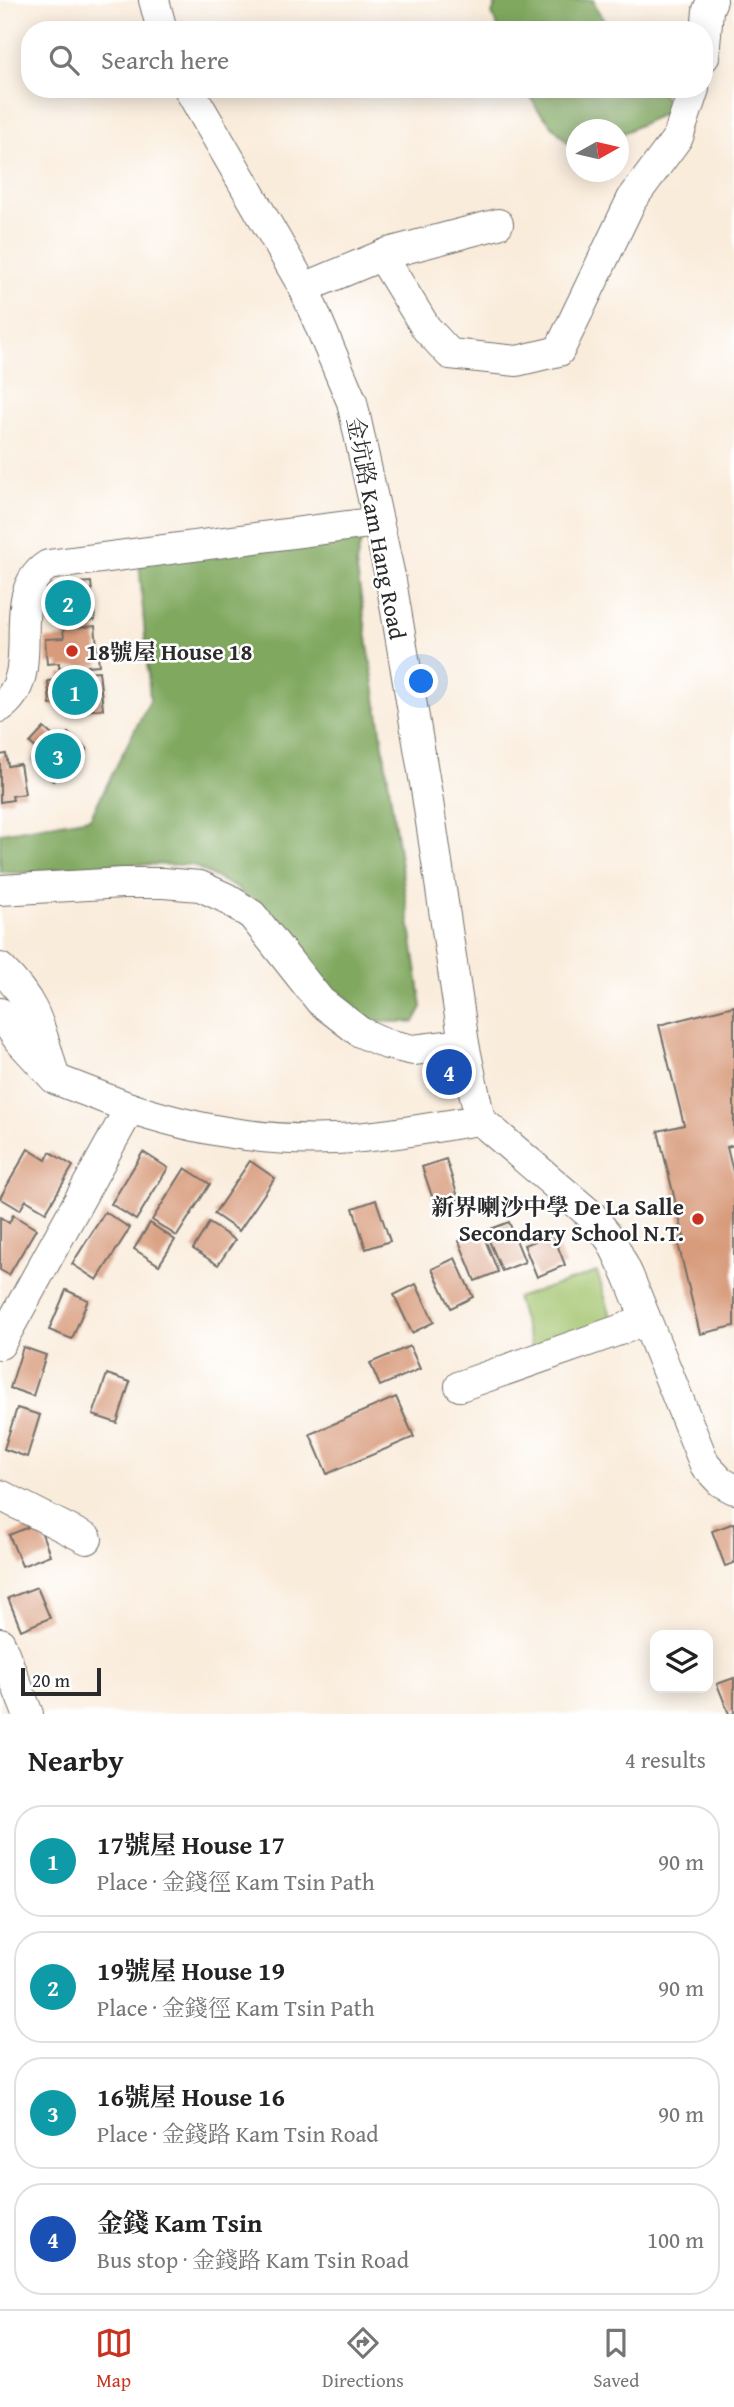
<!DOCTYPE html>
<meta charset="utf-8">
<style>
:root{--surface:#fff;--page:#f2f2f2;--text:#222;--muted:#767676;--line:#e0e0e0;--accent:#c8321e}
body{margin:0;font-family:"Gentium Book Plus","Noto Serif SC",serif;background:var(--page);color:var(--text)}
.controls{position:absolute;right:21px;bottom:21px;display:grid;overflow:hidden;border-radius:14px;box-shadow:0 4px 18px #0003}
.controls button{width:63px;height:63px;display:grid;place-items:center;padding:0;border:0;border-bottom:2px solid var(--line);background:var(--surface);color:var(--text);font:35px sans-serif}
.compass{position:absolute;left:566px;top:119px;width:63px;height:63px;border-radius:50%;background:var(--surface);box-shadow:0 4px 18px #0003;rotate:82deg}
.scale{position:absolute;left:21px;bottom:18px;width:80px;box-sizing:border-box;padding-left:7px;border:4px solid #2b2b2b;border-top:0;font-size:19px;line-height:24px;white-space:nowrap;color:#2b2b2b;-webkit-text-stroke:5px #fff;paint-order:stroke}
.you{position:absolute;left:422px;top:682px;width:24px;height:24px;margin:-18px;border:5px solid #fff;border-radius:50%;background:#1a73e8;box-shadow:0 0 0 10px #1a73e833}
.badge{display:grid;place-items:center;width:46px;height:46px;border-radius:50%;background:var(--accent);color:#fff;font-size:23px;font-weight:700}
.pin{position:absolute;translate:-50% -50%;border:4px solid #fff;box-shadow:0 2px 7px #0006}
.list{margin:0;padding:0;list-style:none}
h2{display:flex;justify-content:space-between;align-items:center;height:91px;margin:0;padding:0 28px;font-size:30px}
h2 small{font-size:23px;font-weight:400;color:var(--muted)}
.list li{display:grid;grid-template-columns:46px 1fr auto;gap:21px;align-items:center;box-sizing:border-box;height:112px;margin:0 14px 14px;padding:0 14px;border:2px solid var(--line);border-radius:28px}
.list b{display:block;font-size:26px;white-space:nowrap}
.list p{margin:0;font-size:23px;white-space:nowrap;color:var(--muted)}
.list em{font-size:23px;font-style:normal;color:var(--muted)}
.icon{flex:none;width:38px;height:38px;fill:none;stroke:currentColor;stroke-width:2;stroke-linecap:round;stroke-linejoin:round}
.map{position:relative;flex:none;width:734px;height:1714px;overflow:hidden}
.search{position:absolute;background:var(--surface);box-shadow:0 4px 18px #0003;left:21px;right:21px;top:21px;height:77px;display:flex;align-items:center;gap:18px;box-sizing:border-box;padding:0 24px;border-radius:28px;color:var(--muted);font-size:26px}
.sheet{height:595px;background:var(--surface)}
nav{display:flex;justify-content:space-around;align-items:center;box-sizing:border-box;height:98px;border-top:2px solid var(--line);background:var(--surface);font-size:19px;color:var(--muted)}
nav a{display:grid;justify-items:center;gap:4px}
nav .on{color:var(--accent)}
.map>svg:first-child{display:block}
.green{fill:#a0c26b;stroke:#66764b;stroke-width:2}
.forest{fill:#80a85f;stroke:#566a45;stroke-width:2}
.building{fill:#d89b7c}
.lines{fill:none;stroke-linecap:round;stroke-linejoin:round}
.minor-casing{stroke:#736f69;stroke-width:32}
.minor{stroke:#fff;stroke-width:30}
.poi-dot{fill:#c8321e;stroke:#fff;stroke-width:2.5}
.labels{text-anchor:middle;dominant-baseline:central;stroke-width:5;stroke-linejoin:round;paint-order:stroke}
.street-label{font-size:23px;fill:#2b2b2b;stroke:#fff}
.poi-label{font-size:23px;font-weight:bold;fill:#2b2b2b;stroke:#fff;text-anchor:start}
</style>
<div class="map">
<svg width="734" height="1714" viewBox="0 0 734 1714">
<rect width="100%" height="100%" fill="#fff"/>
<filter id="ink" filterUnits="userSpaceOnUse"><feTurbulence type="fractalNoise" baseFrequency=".0143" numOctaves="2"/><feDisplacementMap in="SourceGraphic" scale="14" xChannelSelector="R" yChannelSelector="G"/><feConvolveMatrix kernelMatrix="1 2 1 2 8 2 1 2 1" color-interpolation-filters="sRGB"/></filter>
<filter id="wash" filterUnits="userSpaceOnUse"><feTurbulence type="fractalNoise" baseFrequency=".00686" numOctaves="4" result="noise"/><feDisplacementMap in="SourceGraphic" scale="28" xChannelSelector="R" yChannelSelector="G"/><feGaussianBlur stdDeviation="1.57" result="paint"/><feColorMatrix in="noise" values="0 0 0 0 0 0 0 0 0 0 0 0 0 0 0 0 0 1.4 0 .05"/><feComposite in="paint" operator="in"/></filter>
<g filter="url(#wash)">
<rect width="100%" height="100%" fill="#f9ecdb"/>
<polygon class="green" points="597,1272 613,1322 532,1348 516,1298"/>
<g class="forest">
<polygon points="497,0 593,0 598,11 612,30 499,30 492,14"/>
<polygon points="527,89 658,89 673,109 619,135 618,130 576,130 576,152 537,109"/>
<polygon points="362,536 356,564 422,1007 414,1022 365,1022 323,982 238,889 192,865 110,864 26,873 0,872 0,833 90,818 150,700 139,560"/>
</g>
<g id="blocks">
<g class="building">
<polygon points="91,582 95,620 62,623 62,615 43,616 40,592 52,591 52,585"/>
<polygon points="95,626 99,665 59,668 59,663 47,664 45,639 64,638 63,629"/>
<polygon points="99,671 103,709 70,712 70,703 50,705 48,681 60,680 60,674"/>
<polygon points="44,728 60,742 68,733 87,749 64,774 62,771 53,781 31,761 39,751 30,743"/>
<polygon points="6,754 8,766 20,764 25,794 12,796 13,800 0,802 0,755"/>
<polygon points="734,1006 734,1145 727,1147 734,1176 734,1326 700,1334 677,1239 684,1237 658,1131 684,1125 659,1025"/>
<polygon points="28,1149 46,1160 50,1152 73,1166 46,1212 26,1200 20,1210 0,1198"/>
<polygon points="143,1152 168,1168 136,1220 111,1204"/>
<polygon points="446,1159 459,1200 436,1208 422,1167"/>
<polygon points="250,1161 275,1178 239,1231 214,1214"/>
<polygon points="185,1168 210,1184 177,1236 152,1220"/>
<polygon points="376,1200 390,1241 366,1249 353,1208"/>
<polygon points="105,1212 130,1228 97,1280 72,1264"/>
<polygon points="13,1215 36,1229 9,1275 0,1270 0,1217 9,1223"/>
<polygon points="509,1222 525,1262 502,1271 485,1231"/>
<polygon points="150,1223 175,1240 159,1265 134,1249"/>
<polygon points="209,1223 235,1240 218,1265 193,1249"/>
<polygon points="482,1232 498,1272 475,1281 459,1241"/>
<polygon points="553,1234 565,1265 537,1277 524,1245"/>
<polygon points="455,1258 473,1297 451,1308 432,1269"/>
<polygon points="416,1284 434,1322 412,1333 394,1295"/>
<polygon points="66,1290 88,1300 72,1339 49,1330"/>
<polygon points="410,1346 420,1369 380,1386 370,1363"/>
<polygon points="23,1347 46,1355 33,1396 10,1388"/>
<polygon points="107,1374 130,1382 117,1423 93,1415"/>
<polygon points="396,1397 414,1437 327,1474 310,1434"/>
<polygon points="17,1408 40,1415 27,1457 4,1449"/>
<polygon points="38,1523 50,1555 22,1566 9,1535"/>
<polygon points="734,1523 734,1563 725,1566 712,1531"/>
<polygon points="37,1587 50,1618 21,1630 8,1598"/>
<polygon points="734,1678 734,1714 729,1714 717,1684"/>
</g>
</g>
</g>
<g filter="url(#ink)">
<use href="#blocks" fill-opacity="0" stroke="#736f69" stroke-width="2"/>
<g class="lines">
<g class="minor-casing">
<g id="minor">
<polyline points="154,0 162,30"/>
<polyline points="704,57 708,10 712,0"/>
<polyline points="189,89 304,288 352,402 391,581 427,795 464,1044 480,1120 592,1216 611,1240 628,1275 705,1465 721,1482 734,1489"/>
<polyline points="382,256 426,328 450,354 517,361 559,351 632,199 678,137 694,89"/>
<polyline points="304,288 388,253 498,224"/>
<path d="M0 707C47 675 0 595 48 565L378 522"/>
<polyline points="0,890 123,883 163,883 200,886 226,898 252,915 320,1001 360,1032 387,1044 413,1050 464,1044"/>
<path d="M0 968C37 1004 39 1025 53 1072"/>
<polyline points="0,1013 19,1040 55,1079 130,1108"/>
<path d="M0 1344 130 1108C196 1130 266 1142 336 1139 384 1137 433 1127 480 1120"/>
<polyline points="460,1386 645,1321"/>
<polyline points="0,1495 87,1539"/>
<polyline points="0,1643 28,1714"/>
</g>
</g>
<use href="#minor" class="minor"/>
</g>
</g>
<g class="poi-dot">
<circle cx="72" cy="651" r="7"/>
<circle cx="698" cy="1219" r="7"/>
</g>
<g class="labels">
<g class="street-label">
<text transform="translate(377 528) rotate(79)">金坑路 Kam Hang Road</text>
</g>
<g class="poi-label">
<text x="86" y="651">18號屋 House 18</text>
<text x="684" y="1206" text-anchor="end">新界喇沙中學 De La Salle<tspan x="684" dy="26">Secondary School N.T.</tspan></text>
</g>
</g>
</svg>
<div class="controls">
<button><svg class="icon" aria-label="layers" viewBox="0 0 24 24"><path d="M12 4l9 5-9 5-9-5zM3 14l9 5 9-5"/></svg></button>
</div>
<svg class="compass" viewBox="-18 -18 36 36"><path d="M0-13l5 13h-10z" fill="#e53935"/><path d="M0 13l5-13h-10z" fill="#767676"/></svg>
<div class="scale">20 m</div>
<div class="you"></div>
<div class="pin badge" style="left:75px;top:692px;background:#0f9aa8">1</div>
<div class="pin badge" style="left:68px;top:603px;background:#0f9aa8">2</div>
<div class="pin badge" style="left:58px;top:756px;background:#0f9aa8">3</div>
<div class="pin badge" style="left:449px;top:1072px;background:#1a4fb4">4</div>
<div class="search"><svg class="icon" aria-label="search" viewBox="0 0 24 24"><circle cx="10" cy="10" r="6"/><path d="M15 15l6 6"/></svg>Search here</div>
</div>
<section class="sheet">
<h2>Nearby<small>4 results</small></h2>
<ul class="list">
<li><span class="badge" style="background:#0f9aa8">1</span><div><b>17號屋 House 17</b><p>Place · 金錢徑 Kam Tsin Path</p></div><em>90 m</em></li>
<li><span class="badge" style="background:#0f9aa8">2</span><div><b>19號屋 House 19</b><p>Place · 金錢徑 Kam Tsin Path</p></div><em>90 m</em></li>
<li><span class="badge" style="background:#0f9aa8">3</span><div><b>16號屋 House 16</b><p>Place · 金錢路 Kam Tsin Road</p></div><em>90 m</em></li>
<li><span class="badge" style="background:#1a4fb4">4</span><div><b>金錢 Kam Tsin</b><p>Bus stop · 金錢路 Kam Tsin Road</p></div><em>100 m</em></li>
</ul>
</section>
<nav>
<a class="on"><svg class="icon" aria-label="map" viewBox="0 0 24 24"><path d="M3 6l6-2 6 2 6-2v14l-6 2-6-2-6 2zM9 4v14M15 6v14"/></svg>Map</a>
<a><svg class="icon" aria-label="directions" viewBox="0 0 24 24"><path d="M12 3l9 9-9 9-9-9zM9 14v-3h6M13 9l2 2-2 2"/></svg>Directions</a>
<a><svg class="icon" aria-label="saved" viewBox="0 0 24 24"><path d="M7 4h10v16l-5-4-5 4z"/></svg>Saved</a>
</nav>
